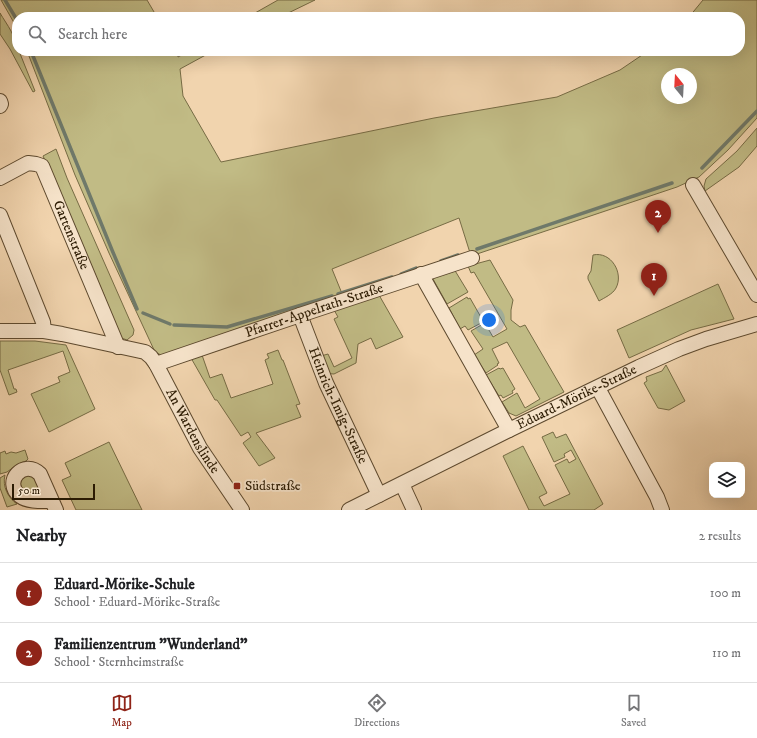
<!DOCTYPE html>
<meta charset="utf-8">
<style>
:root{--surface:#fff;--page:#f6f6f6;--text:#202124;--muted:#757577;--line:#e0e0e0;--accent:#8f2418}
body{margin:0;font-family:"IM FELL DW Pica",serif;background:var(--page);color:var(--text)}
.controls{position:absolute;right:12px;bottom:12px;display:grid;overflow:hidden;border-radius:8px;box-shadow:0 4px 16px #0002}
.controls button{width:36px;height:36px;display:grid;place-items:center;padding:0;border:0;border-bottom:1px solid var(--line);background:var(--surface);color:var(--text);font:20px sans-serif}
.compass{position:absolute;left:661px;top:68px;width:36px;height:36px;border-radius:50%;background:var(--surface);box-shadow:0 4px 16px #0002;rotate:342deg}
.scale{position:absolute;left:12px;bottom:10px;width:83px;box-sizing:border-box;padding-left:4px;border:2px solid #2c1b03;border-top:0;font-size:11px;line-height:14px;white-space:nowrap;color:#2c1b03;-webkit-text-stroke:3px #f6e3ca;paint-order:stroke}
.you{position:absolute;left:489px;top:320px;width:14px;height:14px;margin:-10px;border:3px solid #fff;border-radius:50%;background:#1a73e8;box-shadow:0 0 0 6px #1a73e833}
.badge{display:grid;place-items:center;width:26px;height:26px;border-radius:50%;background:var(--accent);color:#fff;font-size:13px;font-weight:700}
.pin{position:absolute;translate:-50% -33px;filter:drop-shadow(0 1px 2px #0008)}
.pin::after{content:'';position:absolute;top:21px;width:14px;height:12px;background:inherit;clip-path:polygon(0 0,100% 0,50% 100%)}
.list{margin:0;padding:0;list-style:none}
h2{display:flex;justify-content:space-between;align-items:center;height:52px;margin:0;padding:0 16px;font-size:17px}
h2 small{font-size:13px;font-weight:400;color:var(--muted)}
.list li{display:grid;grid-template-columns:26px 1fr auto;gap:12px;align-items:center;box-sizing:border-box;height:60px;padding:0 16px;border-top:1px solid var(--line)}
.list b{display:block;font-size:15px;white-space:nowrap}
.list p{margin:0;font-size:13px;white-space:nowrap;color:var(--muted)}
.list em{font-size:13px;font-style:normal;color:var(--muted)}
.icon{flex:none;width:22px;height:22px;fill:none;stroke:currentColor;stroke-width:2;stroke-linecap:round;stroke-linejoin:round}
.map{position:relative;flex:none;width:757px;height:510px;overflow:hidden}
.search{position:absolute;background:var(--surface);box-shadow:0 4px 16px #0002;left:12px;right:12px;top:12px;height:44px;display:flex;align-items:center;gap:10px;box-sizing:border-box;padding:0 14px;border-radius:16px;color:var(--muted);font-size:15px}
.sheet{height:172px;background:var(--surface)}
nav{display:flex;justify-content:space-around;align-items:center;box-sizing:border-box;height:56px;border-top:1px solid var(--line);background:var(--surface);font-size:11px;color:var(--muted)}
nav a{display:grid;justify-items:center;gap:2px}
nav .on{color:var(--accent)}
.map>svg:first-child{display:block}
.green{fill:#c1bb85;stroke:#766b44;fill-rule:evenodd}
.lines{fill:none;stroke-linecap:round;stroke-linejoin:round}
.stream{stroke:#6f796a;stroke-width:3.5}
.minor-casing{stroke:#5d492e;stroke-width:16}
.minor{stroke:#f6e3ca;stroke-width:14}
.poi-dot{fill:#8f2418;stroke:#f6e3ca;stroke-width:1.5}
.labels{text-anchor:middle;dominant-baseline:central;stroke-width:3.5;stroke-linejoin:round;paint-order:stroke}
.street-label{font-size:14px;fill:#2c1b03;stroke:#f6e3ca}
.poi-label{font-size:14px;fill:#2c1b03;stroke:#f6e3ca;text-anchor:start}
</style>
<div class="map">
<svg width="757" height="510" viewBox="0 0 757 510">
<rect width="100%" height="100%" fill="#f1d4ae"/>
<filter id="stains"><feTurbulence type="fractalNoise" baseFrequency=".005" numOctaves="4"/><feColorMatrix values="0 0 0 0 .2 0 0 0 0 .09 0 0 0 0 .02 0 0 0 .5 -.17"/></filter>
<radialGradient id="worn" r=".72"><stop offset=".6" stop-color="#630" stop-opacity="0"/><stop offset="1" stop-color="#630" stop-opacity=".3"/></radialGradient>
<g class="green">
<polygon points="1,0 147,0 157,17 17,17 17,28"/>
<polygon points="278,0 315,0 280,17 248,17"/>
<path d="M703 0H757V118L728 150 699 177 677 187 471 256 459 218 332 269 343 296 163 356 155 352 109 253 75 175 27 51H177L178 57 189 51H213L180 69 183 96 221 162 434 118 557 97 620 70 648 51H740V17H689ZM667 74H691V98H667Z"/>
<path d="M0 13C7 25 17 37 17 51H19L35 91 33 92 10 49 0 34Z"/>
<polygon points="757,128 757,146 739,167 705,191 704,186 706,179 737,151"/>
<polygon points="56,149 67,178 134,330 133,335 127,340 116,336 104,295 43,156"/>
<path d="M593 255C611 251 624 273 616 288 613 294 604 298 599 301L588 279V276L591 271Z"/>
<polygon points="490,260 513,300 511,310 511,320 520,327 525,325 564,392 516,416 509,413 502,402 517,393 525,408 540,399 507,342 492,349 499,363 497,364 498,365 486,373 474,355 483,349 471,331 483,324 484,326 486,325 493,337 507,329 474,272 471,273 468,266"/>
<polygon points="454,269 468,292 447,304 433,279 435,276"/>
<polygon points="718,284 734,319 691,330 629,358 617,330"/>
<path d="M379 295 403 337 376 349 371 338 358 344 356 363 334 374C325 375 324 363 321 356L328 354 334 367 352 358 334 319 338 317 334 310Z"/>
<polygon points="467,297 468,299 470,298 482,319 480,321 481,323 468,330 465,326 460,329 449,308"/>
<polygon points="0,341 35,341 66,345 95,409 49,432 31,394 60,382 58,377 70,372 63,351 8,370 14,389 16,389 17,392 9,395 0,370"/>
<polygon points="278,350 282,360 283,360 300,404 296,405 301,417 256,433 275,458 259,466 243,443 251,437 248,432 241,436 217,400 215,400 191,358 202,355 210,378 222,374 231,398 273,384 265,360 269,358 267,354"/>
<polygon points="666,365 685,401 669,410 658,408 644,383 647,381 646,377 662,371"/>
<polygon points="499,368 500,369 503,368 515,389 512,391 513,393 503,398 501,395 499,396 486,375"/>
<polygon points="553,432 556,438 566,434 603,504 594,510 529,510 503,456 523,446 547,493 539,497 544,506 570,494 555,465 567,459 569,463 576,459 571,450 564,454 565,457 554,462 542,437"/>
<polygon points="109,442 142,510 76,510 62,480 71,476 65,463"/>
<polygon points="25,450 28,459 26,461 18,464 7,472 0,474 0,453 5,451 6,454 11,452 16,453"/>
<path d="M25 474C35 477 41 482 41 493 34 498 27 493 20 490V477Z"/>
<path d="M5 475C2 486 8 498 17 504L7 507 0 488V478Z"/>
</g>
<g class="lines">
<g class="stream">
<polyline points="5,0 17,20"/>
<polyline points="31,51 112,250 137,309"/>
<polyline points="702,168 757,111"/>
<polyline points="477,249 672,183"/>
<polyline points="441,261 458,255"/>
<polyline points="401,274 416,268"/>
<polyline points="338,294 392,277"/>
<polyline points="143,313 170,324"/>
<polyline points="174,325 227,327 332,296"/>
</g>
<g class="minor-casing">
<g id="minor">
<polyline points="0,101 1,104 0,106"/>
<path id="s1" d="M0 178 28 163 36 164 42 166 118 347"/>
<polyline points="693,185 757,295"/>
<polyline points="0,215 43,322 44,331"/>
<polyline points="421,274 509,430"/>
<path id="s2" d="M300 315 326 383 379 495"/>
<path id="s3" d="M0 331H44L62 334 145 352 151 357 156 364 200 448 242 510"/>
<path id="s4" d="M156 364 300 315 472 258"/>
<polyline points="598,388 657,497 662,510"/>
<polyline points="402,484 414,510"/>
<path d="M51 501C42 501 28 502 20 496 2 482 24 458 40 474L56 510"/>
<path id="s5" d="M349 510 509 430 639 367 679 349 706 339 757 324"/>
</g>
</g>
<use href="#minor" class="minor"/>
</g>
<rect class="poi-dot" x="233" y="482" width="8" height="8" rx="2"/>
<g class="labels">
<g class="street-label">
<text stroke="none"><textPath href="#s1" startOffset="121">Gartenstraße</textPath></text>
<text stroke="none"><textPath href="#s4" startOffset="167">Pfarrer-Appelrath-Straße</textPath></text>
<text stroke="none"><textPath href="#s5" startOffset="254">Eduard-Mörike-Straße</textPath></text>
<text stroke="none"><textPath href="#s2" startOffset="98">Heinrich-Imig-Straße</textPath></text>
<text stroke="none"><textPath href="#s3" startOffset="240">An Wardenslinde</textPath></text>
</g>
<g class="poi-label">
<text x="245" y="486">Südstraße</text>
</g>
</g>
<rect width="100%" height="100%" filter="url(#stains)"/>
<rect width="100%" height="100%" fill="url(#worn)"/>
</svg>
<div class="controls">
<button><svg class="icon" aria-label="layers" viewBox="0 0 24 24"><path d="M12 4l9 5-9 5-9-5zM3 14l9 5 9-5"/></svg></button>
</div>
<svg class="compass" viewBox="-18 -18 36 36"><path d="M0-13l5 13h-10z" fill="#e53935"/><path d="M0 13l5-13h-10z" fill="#757577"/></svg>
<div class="scale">50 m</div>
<div class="you"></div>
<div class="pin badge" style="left:654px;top:296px">1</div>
<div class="pin badge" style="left:658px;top:233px">2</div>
<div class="search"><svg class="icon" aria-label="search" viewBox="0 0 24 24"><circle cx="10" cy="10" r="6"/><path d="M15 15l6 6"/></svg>Search here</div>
</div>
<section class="sheet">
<h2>Nearby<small>2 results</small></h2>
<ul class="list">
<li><span class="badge">1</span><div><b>Eduard-Mörike-Schule</b><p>School · Eduard-Mörike-Straße</p></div><em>100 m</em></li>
<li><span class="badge">2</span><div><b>Familienzentrum &quot;Wunderland&quot;</b><p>School · Sternheimstraße</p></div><em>110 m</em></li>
</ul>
</section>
<nav>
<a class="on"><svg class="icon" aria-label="map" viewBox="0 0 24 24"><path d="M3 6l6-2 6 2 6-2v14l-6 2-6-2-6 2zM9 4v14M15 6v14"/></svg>Map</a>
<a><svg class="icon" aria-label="directions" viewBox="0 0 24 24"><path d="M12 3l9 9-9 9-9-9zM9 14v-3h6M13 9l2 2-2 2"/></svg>Directions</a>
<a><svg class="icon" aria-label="saved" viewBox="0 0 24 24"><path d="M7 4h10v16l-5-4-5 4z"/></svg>Saved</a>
</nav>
